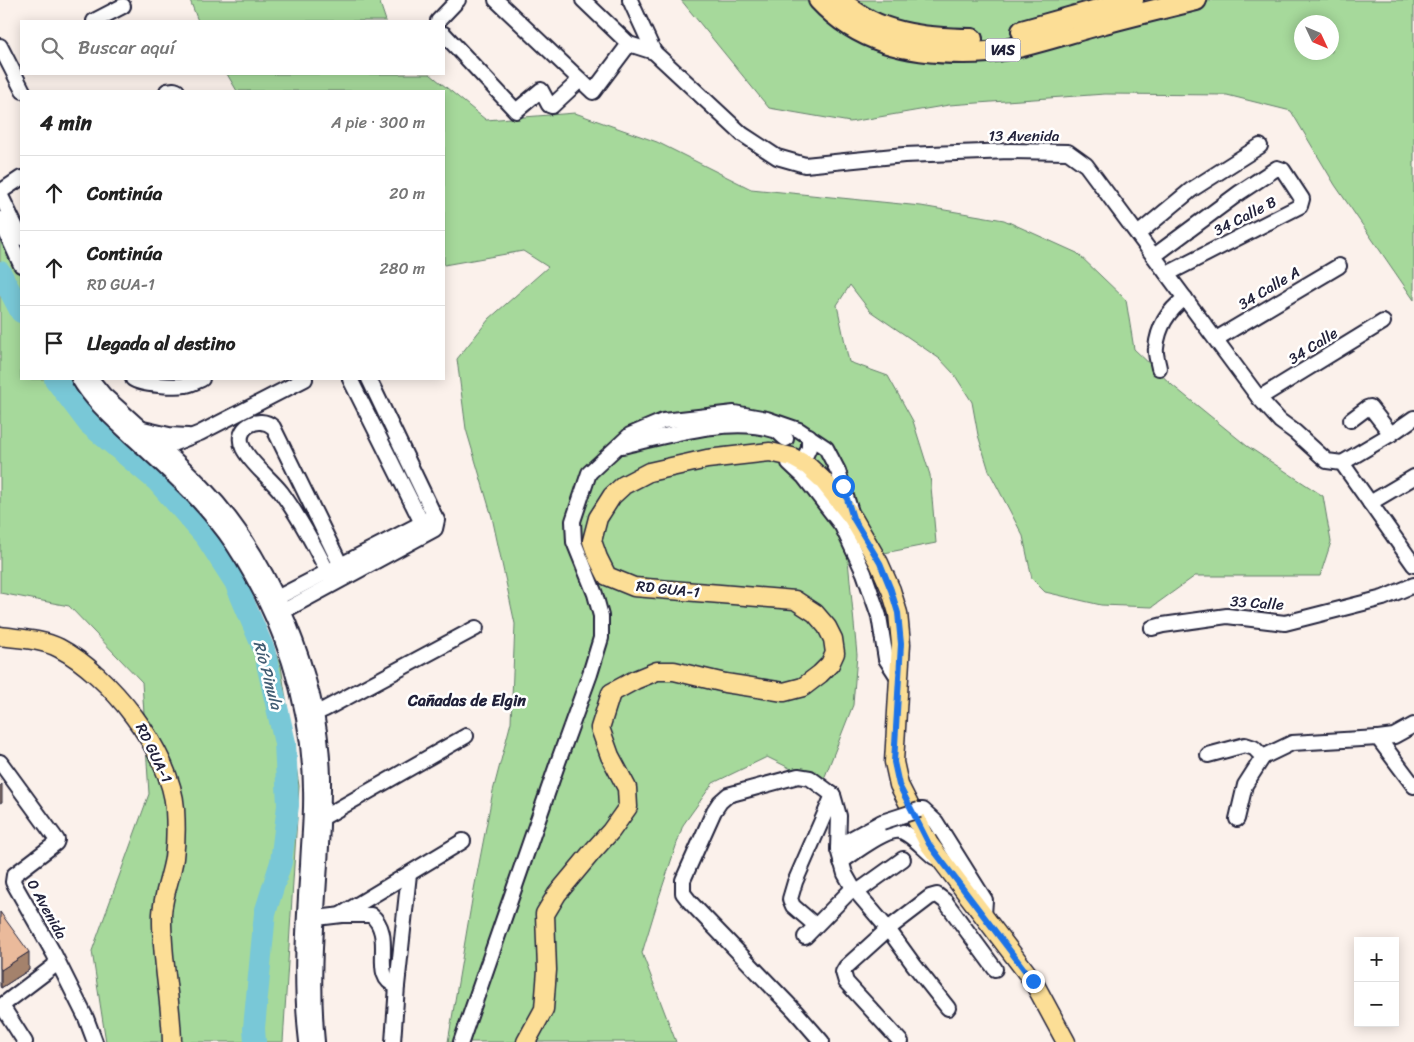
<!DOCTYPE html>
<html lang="es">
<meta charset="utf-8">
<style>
:root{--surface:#fff;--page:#f6f6f6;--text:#222;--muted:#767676;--line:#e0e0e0}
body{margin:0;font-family:Sriracha,sans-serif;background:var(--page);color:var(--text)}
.controls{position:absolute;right:15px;bottom:15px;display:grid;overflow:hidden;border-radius:0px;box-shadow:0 2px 12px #0003}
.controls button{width:45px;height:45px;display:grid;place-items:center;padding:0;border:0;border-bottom:1px solid var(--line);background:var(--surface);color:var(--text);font:25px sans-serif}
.compass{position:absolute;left:1294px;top:15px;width:45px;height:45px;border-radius:50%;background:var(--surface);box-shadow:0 2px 12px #0003;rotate:134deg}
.stop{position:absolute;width:15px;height:15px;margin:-11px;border:4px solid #1a73e8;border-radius:50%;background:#fff}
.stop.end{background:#1a73e8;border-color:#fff;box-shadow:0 1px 5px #0008}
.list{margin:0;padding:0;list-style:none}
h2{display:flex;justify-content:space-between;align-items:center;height:65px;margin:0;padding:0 20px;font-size:21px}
h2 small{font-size:16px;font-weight:400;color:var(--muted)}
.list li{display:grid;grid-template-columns:32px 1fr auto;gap:15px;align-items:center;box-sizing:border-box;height:75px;padding:0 20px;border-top:1px solid var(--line)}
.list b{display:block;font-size:19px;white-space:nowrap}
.list p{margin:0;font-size:16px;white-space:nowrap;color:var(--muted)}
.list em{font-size:16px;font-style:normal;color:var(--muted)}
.icon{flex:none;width:28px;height:28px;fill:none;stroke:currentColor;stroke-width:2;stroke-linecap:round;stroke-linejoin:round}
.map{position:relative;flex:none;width:1414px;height:1042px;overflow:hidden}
.search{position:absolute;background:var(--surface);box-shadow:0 2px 12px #0003;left:20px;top:20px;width:425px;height:55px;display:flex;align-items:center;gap:12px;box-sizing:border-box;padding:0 18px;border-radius:0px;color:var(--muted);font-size:19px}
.panel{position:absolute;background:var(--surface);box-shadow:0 2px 12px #0003;left:20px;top:90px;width:425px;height:290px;border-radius:0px}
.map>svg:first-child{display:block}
.green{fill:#a6d99b;stroke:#647e6b;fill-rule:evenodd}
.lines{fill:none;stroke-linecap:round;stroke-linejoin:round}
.river{stroke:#79c8d7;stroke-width:22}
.minor-casing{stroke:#22223b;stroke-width:18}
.major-casing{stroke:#22223b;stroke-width:21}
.highway-casing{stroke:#22223b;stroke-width:24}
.minor{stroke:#fff;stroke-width:14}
.major{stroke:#fcde96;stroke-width:18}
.highway{stroke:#fcde96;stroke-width:20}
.minor-bridge-casing{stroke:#22223b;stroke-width:18;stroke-linecap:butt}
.minor-bridge{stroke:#fff;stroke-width:14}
.wall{fill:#c9a085;stroke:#22223b}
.shaded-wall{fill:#a4826c;stroke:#22223b}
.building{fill:#eaba9b;stroke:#22223b}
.route{stroke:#1a73e8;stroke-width:6}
.labels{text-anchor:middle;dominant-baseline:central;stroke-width:5;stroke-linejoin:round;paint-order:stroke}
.shield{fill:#fff;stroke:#646476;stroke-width:1}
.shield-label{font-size:14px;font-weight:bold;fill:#22223b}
.street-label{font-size:15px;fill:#22223b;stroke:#fff}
.water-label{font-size:16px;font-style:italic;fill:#405c72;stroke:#fff}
.neighbourhood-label{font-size:16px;font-weight:bold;fill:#22223b;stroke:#fff}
</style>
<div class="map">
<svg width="1414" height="1042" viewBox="0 0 1414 1042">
<rect width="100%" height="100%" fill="#fbf1eb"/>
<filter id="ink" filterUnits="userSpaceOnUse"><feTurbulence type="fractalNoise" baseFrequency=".02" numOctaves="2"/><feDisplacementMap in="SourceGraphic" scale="10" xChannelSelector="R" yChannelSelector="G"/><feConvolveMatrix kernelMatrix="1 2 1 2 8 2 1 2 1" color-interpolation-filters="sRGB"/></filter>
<g filter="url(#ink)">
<g class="green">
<polygon points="190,0 379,0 386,21 198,21"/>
<path d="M681 0H1414V300L1335 185 1291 111 1227 95 1105 94 949 105 850 122 769 108ZM1302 22H1332V52H1302Z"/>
<polygon points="227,74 430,74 486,120 575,113 657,142 751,189 921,206 1004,220 1077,253 1126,300 1134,349 1172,385 1247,446 1323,496 1331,542 1320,576 1195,576 1152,607 1101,605 1045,592 1032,579 1023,536 989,471 978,435 972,402 954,374 940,359 870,311 850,285 837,305 849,362 888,376 913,421 930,475 936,543 848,560 857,655 853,705 822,784 767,757 713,783 683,825 659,897 642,953 676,1042 448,1042 472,900 493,791 511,722 515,624 492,517 466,429 457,359 489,319 548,267 523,251 444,265 444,91 237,91"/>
<polygon points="0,227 21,274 21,379 78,379 168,479 237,565 281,666 299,786 283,1042 106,1042 92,951 149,794 142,682 69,606 0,593"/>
</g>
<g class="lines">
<g class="river">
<polyline points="0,272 21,312"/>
<polyline points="55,379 89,424 157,481 206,537 235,582 264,650 285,743 288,805 281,862 265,913 254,1028 255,1042"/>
</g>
<g class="minor-casing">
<g id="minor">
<polyline points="496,0 593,92 629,44"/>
<polyline points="583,0 629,44 654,52 742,134 777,157 805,165 904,155 1010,151 1068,152 1086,165 1259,398 1280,421 1295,432 1327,461 1342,463 1414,565"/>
<polyline points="630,0 654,52"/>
<polyline points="94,21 123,6"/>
<polyline points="438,21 458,0"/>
<polyline points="444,34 516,111 541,90 549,105 552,106 580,80"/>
<polyline points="0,46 23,91"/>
<polyline points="167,91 174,90 177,91"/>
<polyline points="0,192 21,178"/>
<polyline points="0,194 21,238"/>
<polyline points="0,219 21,265"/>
<polyline points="1138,234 1191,190 1260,146"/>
<polyline points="1154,256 1239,193 1277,168 1283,170 1302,199 1300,206 1167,274"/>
<polyline points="1216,339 1339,266"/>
<path d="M1159 368C1158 362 1155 354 1156 348 1158 327 1169 310 1185 298"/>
<path d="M79 379C93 403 115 421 135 440 170 472 206 504 233 544 281 617 310 702 311 789 312 814 309 840 308 865 304 924 300 983 307 1042"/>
<path d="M91 379 104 395C137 425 172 455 203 487 272 559 321 679 323 778 324 866 308 954 317 1042"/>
<path d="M133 379C141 385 176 387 186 385 192 384 197 381 202 379"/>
<polyline points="350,379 426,531"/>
<polyline points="1259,398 1383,322"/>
<polyline points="1351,420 1367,408 1370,407 1391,434"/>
<polyline points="143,429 169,435 188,436"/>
<path d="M622 446C666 436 730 416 774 430 778 431 782 436 786 439"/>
<polyline points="155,451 200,433 305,379"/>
<polyline points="789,463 804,477 842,526 864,573 879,616 886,659 899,679"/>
<polyline points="802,463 809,448 809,436"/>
<polyline points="1342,463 1391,434 1414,418"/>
<polyline points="1370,503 1414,477"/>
<path d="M333 583C319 554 300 518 281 492 270 478 251 464 243 448 233 428 259 414 273 427L346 576"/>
<polyline points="269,602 422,523 434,515"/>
<polyline points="278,614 435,529 437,520 434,515 369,379"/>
<polyline points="1152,628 1163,625 1227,616 1285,623 1383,598 1414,585"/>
<polyline points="307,717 325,709 476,628"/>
<polyline points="1414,725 1394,736 1378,738 1414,786"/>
<polyline points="1208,755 1245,745 1254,748 1263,757"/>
<polyline points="0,762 57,840 56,843 14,875 13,882 54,954 86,1018 95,1042"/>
<polyline points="919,810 923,810 936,822 985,900 984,915"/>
<polyline points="1237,819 1245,785 1263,757 1292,743 1378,738"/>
<polyline points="317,821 466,736"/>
<polyline points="838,849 849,840 882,822"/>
<path d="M841 862C853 854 889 825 903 832 914 837 924 849 934 857"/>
<polyline points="857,892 903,859"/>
<polyline points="342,914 463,841"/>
<path d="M308 919 342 915H371C397 936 368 977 397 986"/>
<polyline points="815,925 793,906 790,899 795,882 833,795"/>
<polyline points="805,937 853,888"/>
<polyline points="2,1006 25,1042"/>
<polyline points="0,1007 54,966 56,961"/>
<polyline points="393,1042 397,986 409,874"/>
<polyline points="461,1042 557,765 590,674 601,638 601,616 595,594 574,542 573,521 589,473 630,435 663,421 734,413 767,419 799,430 826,448 838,471 851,512"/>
<polyline points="822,1042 795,1011 690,902 683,893 683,880 714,811 720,802 728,795 798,776 810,778 833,795 839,816 838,849 845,874 853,888 888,929 914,965 948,1008"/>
<polyline points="901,1042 846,982 843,972 846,967 888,929 930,897 937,895 945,901 995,969"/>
</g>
</g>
<g class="major-casing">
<g id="major">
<path d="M0 636C20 639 41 639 59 648 109 674 171 752 175 809 176 825 176 842 174 858 171 877 163 895 162 914 161 957 171 999 172 1042"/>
<polyline points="526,1042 544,1009 547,970 545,914 557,894 592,852 611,831 628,807 627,788 610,756 600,728 611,693 635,680 657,671 674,671 725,683 784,692 803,687 820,674 830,664 835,653 833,639 827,627 815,613 795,600 634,587 607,576 598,558 592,541 598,518 612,496 624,485 649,472 707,459 770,452 792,457 808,466 822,479 853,518 879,563 891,590 898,613 901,644 894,762 899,785 929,844 1033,981 1066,1042"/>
</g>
</g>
<g class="highway-casing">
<g id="highway">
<path d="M819 0C858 42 908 53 964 53 978 53 994 52 1009 49 1038 43 1068 33 1097 25 1130 16 1163 8 1196 0"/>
<path d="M841 0C874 34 927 39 972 39"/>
<polyline points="1022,31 1133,0"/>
</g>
</g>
<use href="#minor" class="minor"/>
<use href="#major" class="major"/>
<use href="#highway" class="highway"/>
<g class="minor-bridge-casing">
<polyline id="minor-bridge" points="882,822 919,810"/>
</g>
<use href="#minor-bridge" class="minor-bridge"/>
</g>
<polygon class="wall" points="0,912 29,970 1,988 0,986"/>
<g class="shaded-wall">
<polygon points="2,784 2,802 0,803 0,786"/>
<polygon points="29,952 29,970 1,988 1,970"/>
</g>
<polygon class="building" points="0,912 29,952 1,970 0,968"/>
</g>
<g class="lines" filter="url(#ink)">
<polyline class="route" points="843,486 853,518 880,563 891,590 898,613 901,644 894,762 899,785 929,844 1033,981"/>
</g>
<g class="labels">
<rect class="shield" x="985.5" y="38.5" width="35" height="23" rx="4"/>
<g class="shield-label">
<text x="1003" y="50">VAS</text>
</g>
<g class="street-label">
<text x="1024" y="136">13 Avenida</text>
<text transform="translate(1245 216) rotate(-27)">34 Calle B</text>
<text transform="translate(1269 288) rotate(-31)">34 Calle A</text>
<text transform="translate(1313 346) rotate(-32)">34 Calle</text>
<text transform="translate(668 589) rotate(6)">RD GUA-1</text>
<text transform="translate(1257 603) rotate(4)">33 Calle</text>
<text transform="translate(154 753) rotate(64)">RD GUA-1</text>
<text transform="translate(47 909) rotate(61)">0 Avenida</text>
</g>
<g class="water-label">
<text transform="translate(268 675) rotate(75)">Río Pinula</text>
</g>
<g class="neighbourhood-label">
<text x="467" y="700">Cañadas de Elgin</text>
</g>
</g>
</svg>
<div class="controls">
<button>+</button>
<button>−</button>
</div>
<svg class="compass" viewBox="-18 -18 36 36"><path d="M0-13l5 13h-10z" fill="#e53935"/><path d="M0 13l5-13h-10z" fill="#767676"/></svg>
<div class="stop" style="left:843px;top:486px"></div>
<div class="stop end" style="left:1033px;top:981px"></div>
<div class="search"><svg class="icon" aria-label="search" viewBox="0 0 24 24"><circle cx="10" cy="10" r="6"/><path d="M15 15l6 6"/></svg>Buscar aquí</div>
<section class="panel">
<h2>4 min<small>A pie · 300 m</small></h2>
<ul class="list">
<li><svg class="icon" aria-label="ahead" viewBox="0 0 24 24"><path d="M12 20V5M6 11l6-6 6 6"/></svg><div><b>Continúa</b></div><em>20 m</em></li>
<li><svg class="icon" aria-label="ahead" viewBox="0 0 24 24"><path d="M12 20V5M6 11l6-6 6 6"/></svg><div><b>Continúa</b><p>RD GUA-1</p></div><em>280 m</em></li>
<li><svg class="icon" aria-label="arrive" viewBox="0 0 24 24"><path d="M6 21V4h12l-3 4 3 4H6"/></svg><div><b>Llegada al destino</b></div></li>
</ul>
</section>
</div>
